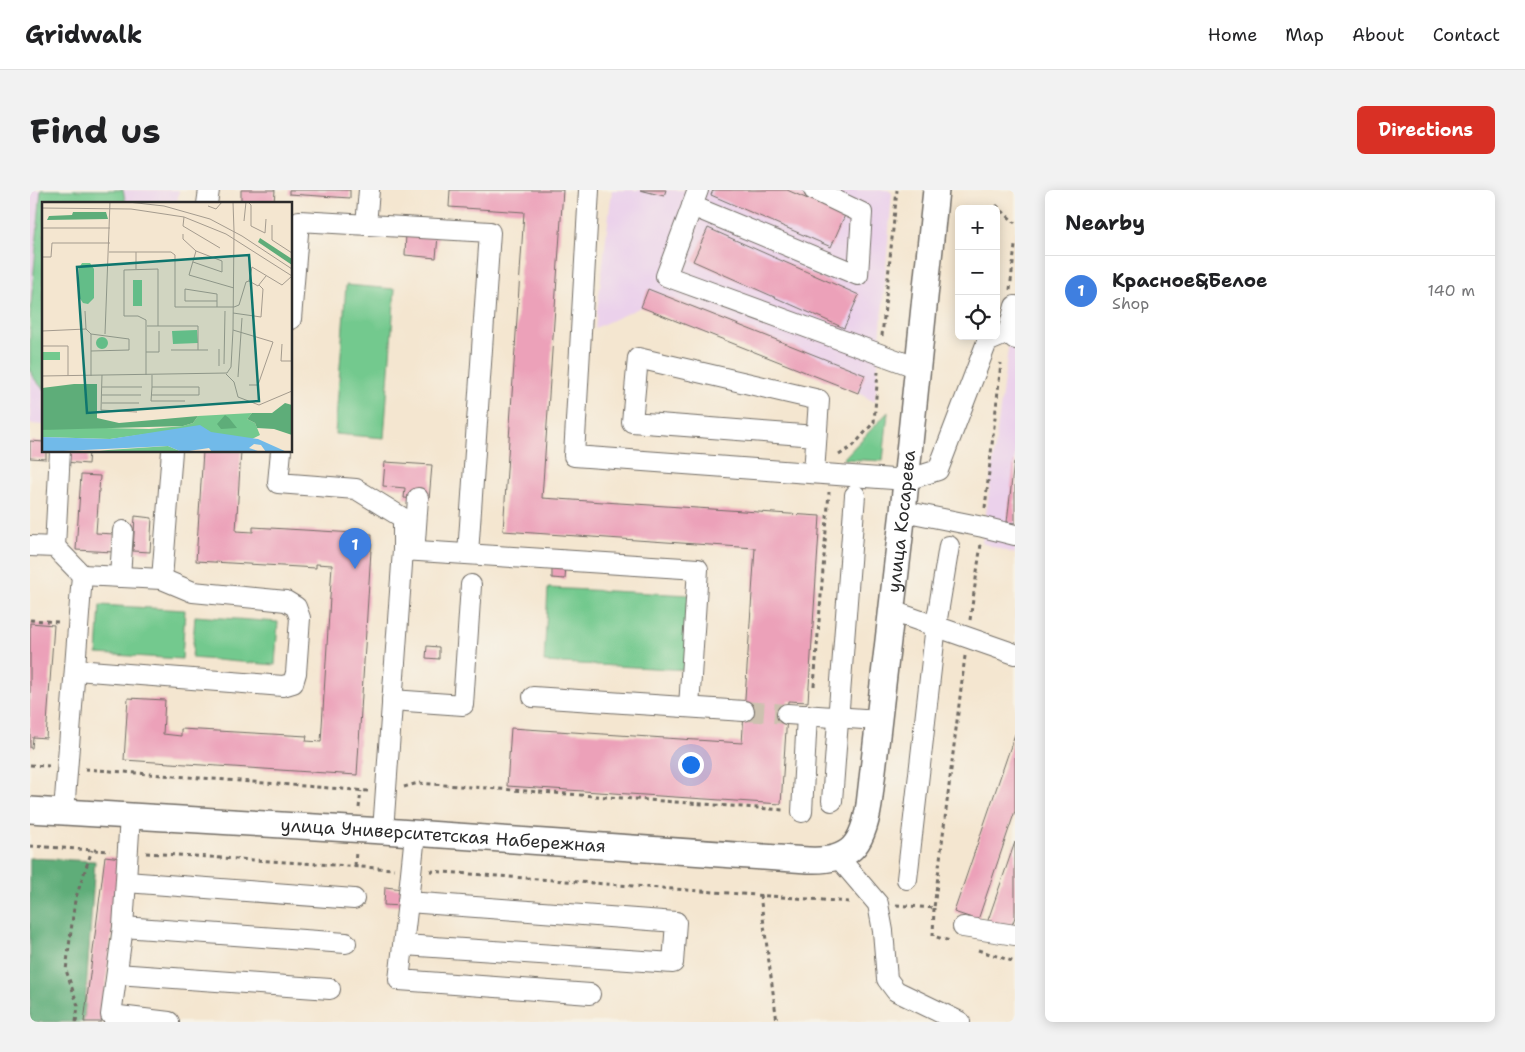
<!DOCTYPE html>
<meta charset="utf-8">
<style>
:root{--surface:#fff;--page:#f2f2f2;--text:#202124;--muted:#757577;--line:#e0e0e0;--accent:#d93025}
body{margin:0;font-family:"Shantell Sans",sans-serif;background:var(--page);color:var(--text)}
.controls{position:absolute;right:15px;top:15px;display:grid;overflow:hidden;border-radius:8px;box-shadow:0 2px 12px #0003}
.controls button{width:45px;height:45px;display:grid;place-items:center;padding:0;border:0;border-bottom:1px solid var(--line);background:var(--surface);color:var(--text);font:25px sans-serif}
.you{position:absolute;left:660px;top:574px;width:18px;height:18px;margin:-12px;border:4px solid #fff;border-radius:50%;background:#1a73e8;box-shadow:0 0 0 8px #1a73e833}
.badge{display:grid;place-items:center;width:32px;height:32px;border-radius:50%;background:var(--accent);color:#fff;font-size:16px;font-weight:700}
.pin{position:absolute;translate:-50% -41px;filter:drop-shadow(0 1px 2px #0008)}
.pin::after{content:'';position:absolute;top:26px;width:18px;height:15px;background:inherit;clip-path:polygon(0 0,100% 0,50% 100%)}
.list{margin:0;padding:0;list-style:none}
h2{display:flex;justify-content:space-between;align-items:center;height:65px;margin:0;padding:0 20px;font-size:21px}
h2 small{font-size:16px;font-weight:400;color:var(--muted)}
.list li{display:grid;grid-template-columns:32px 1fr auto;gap:15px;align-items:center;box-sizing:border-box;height:70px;padding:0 20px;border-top:1px solid var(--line)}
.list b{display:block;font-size:19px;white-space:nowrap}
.list p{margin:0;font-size:16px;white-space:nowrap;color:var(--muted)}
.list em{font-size:16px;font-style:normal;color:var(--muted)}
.icon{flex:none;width:28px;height:28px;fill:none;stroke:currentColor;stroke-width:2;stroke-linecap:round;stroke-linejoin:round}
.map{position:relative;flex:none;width:985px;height:832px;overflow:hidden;border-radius:8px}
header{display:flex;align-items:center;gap:30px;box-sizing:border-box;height:70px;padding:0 25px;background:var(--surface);border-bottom:1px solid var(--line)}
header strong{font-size:24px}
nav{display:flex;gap:28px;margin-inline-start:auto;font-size:18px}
.intro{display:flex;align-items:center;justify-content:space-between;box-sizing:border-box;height:120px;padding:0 30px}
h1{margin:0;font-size:35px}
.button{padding:12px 22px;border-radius:8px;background:var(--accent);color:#fff;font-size:18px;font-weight:700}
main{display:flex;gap:30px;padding:0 30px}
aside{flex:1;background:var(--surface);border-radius:8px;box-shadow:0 2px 12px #0003}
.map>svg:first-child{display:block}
.built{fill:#ebd1eb}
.green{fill:#73c98e;stroke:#4f7a5c}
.forest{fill:#5ead79;stroke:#446c52}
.building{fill:#eca1b9}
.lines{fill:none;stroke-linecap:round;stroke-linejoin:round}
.minor-tunnel{stroke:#ccc1af;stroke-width:20;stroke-dasharray:20 10;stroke-linecap:butt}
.minor-casing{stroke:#716c65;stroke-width:22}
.major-casing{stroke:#716c65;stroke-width:28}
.path{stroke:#716c65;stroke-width:3;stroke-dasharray:4 4;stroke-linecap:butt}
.minor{stroke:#fff;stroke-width:20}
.major{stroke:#fff;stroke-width:25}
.labels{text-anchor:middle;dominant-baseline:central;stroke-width:4.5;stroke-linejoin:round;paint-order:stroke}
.street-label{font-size:18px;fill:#2b2b2b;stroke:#f7f3e8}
.inset-road{fill:none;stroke:#a49b8e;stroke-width:1}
.view{fill:#0f766e;fill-opacity:0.15;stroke:#0f766e;stroke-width:2.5}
.inset-edge{fill:none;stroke:#2b2b2b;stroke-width:2.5}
</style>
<header>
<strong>Gridwalk</strong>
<nav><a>Home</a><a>Map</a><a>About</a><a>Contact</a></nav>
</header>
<div class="intro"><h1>Find us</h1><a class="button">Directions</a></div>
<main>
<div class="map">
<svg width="985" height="832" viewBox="0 0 985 832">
<rect width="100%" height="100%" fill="#f7f3e8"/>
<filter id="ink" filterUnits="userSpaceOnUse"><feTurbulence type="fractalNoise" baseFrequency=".02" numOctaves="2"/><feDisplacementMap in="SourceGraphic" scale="10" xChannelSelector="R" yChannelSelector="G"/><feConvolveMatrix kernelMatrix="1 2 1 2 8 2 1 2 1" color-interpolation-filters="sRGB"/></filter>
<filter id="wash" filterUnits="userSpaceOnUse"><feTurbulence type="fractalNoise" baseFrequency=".0096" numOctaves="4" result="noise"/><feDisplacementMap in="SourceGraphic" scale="20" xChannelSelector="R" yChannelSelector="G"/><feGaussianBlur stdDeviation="1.12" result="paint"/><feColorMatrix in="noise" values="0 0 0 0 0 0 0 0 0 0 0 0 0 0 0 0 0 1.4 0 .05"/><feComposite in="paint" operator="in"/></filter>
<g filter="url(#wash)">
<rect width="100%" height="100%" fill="#f4e6d0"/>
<g class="built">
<polygon points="0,0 149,0 147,14 14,14 14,235 0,234"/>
<polygon points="582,0 858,0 862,3 845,212 828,203 611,117 565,138"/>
<polygon points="985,107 985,364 952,353"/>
</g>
<g class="green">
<polygon points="11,0 93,0 96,14 14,14 14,200 2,186 0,178 0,126"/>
<polygon points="316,95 365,99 354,248 305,244"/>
<polygon points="858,222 853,271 813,269"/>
<polygon points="518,398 661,405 657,480 514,472"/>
<polygon points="70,415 155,420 152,469 67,464"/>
<polygon points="165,426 248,432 245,475 162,468"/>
</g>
<polygon class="forest" points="0,668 65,671 54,832 0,832"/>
<g id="blocks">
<g class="building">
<polygon points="211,0 245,0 244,14 211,14"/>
<polygon points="259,0 320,0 320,8 259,4"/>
<polygon points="420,0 533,0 512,308 790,326 778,512 758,511 751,614 477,596 481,538 712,553 725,358 473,341 494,22 419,17"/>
<polygon points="610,0 636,0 634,6"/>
<polygon points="683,0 757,0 815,25 801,57 681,5"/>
<polygon points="678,38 829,105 814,138 663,71"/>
<polygon points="376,43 408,46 406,68 375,65"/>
<polygon points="618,99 835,185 828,203 611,117"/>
<polygon points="0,251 14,252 14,261 16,261 16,269 0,268"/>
<polygon points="36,261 59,261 58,274 35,272"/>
<polygon points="173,261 211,261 206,341 223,342 223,337 342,344 327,585 94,570 98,508 135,510 133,544 151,546 151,539 277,546 276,551 291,552 302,375 286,374 286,378 166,371"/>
<polygon points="355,272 402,275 399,310 374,308 375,298 353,296"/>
<polygon points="984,272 985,272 985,333 977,332"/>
<polygon points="51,285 70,286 66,343 84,344 83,362 46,360"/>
<polygon points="105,326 122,328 120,362 103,361"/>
<polygon points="522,377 536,377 535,389 522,388"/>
<polygon points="0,433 24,435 16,548 3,547 2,558 0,558"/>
<polygon points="397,456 409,457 409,469 396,468"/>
<polygon points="985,544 985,621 948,730 924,722"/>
<polygon points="985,652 985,727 980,741 957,733"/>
<polygon points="75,666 91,668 71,832 54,832"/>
<polygon points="355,697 373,699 372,716 354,715"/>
</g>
</g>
</g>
<g filter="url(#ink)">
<use href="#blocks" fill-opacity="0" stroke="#716c65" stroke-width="1"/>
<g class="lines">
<polyline class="minor-tunnel" points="714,521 757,524"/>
<g class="minor-casing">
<g id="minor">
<polyline points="559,0 544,266 877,290 908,280 957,152 978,143"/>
<polyline points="668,0 636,86 888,178"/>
<polyline points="177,14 179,0"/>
<polyline points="662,16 828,85 832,23 784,0"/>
<polyline points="336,35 339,0"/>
<polyline points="985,116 978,143 985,149"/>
<polyline points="261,129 269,31 460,42 438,364"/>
<polyline points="251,261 248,293 326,299 373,328 373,360 353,641"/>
<polyline points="784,283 789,210 608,168 602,232 786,246"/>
<polyline points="873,321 953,337 985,345"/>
<polyline points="385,351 388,308"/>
<polyline points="0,356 25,357 52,385 132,389 163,402 256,411 266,417 270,428 266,483 263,493 253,496 46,480"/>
<polyline points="25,357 30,261"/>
<polyline points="373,360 668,379 659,517"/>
<polyline points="90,387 93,341"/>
<polyline points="132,389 142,261"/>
<polyline points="862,421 985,464"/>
<polyline points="503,507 714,521"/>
<polyline points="362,510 433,515 441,395"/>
<polyline points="757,524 849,530"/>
<polyline points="802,611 825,305"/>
<polyline points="34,622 52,385"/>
<polyline points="772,622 777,525"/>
<polyline points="100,626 93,737 81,825 139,832"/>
<polyline points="808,667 848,714 853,741 857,789 866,801 930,832"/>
<polyline points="877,689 906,435 919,356"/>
<polyline points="96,692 324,709"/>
<polyline points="378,712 369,790 560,804"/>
<polyline points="93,737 316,753"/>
<polyline points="933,737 985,745"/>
<polyline points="374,755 643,773 646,732 378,712 385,644"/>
<polyline points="87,784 300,799"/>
</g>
</g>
<g class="major-casing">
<g id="major">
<path id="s1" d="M0 620 353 641 778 670C821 672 833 654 839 615L873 321 906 0"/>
</g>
</g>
<g class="path">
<polyline points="966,15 985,33"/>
<polyline points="980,100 985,56"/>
<polyline points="852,146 867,0"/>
<polyline points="809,265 823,256 844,232 848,182"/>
<polyline points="955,318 971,173"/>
<polyline points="0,430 29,432"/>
<polyline points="940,430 951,354"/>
<polyline points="784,496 799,302"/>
<polyline points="0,575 19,576"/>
<polyline points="55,579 338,601"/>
<polyline points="374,597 388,593 754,620"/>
<polyline points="329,618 331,601"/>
<polyline points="0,656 80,661"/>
<polyline points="116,663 364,679"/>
<polyline points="325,676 326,661"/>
<polyline points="400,681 820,712"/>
<polyline points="730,705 747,832"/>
<polyline points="866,715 904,718 935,466"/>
<polyline points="904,718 903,746 920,751"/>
<polyline points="948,760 985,772"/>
<polyline points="46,832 48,816 36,780 45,710 62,660"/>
</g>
<use href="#minor" class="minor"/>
<use href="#major" class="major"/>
</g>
</g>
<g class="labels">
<g class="street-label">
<text stroke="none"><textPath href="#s1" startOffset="1159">улица Косарева</textPath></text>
<text stroke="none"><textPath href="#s1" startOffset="414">улица Университетская Набережная</textPath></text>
</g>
</g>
<g transform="translate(12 12)">
<rect width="250" height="250" fill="#f4e6d0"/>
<path d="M40 61H48L52 67V96L46 102 41 101 37 95V66ZM91 78H100V104H91ZM155 128 156 141 131 142 130 129ZM54 141a6 6 0 1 1 12 0a6 6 0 1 1-12 0ZM0 150H18V158H0ZM210 211 205 217 213 221 218 233 210 237 133 228 68 237 0 235V228L21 225 107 227 141 224 151 221 156 214ZM126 244 140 250H49L66 248Z" fill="#73c98e"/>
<path d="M31 10H64L66 17 5 18 7 14 30 13ZM218 36 250 57V63L216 40ZM32 182H55V216L77 221 156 214 151 221 141 224 0 228V186ZM243 201 250 203V233L232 227 215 226 213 221 205 217 210 211H230ZM183 213 187 216 195 226 179 227 175 222Z" fill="#5ead79"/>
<path d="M158 223 169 230 216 237 245 250H224L219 243 212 242 207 246 219 250H170L167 246 140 250 126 244 0 250V235L68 237Z" fill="#71bae9"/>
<path class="inset-road" d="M86 0 122 4 168 17 200 34 250 67M191 0 192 29M206 0 209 3V24L223 31 224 17M166 4 174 7 180 0M0 6 89 7 142 15 184 32 250 74M142 15 141 24 178 46M202 19 204 0M230 23V38L250 51M0 26H68M141 32V37L154 49 147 73 192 86M67 50H129L133 53V105H192L197 103 204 80 207 79M0 55H9L10 41H68M151 60 180 70V59L154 49M94 67V50M224 74 216 84 207 79 210 65 240 83 250 74M175 99H143V87L175 92V105M43 109 44 127M191 111 219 115 221 87 217 83M105 124H156V148M191 128 231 140 216 183H207M0 129 44 127 49 132 87 137V148L49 149M63 132 68 0M240 142 239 159H250M0 144H26V174M177 147V164M129 148H166M104 150H117V129M182 162 183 109M184 172 192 180 196 195 217 203 250 189M60 173 59 208 95 210M104 173V118L96 114H82V68L116 67V124M0 174 185 171 189 165 191 128 192 29M49 174V132M196 175 200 116M60 185H100M110 185 109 199H143M60 193H99M110 193H157V185H110V173M60 201H97"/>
<path class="view" d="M207 53 217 199 45 211 35 65Z"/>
<rect width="250" height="250" class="inset-edge"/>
</g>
</svg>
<div class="controls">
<button>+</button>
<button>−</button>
<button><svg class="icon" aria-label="locate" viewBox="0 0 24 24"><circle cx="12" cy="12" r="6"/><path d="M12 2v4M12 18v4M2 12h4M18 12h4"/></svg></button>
</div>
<div class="you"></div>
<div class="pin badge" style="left:325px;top:379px;background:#3f7fe0">1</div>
</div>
<aside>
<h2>Nearby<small></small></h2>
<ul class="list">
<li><span class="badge" style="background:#3f7fe0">1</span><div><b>Красное&amp;Белое</b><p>Shop</p></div><em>140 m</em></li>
</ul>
</aside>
</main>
